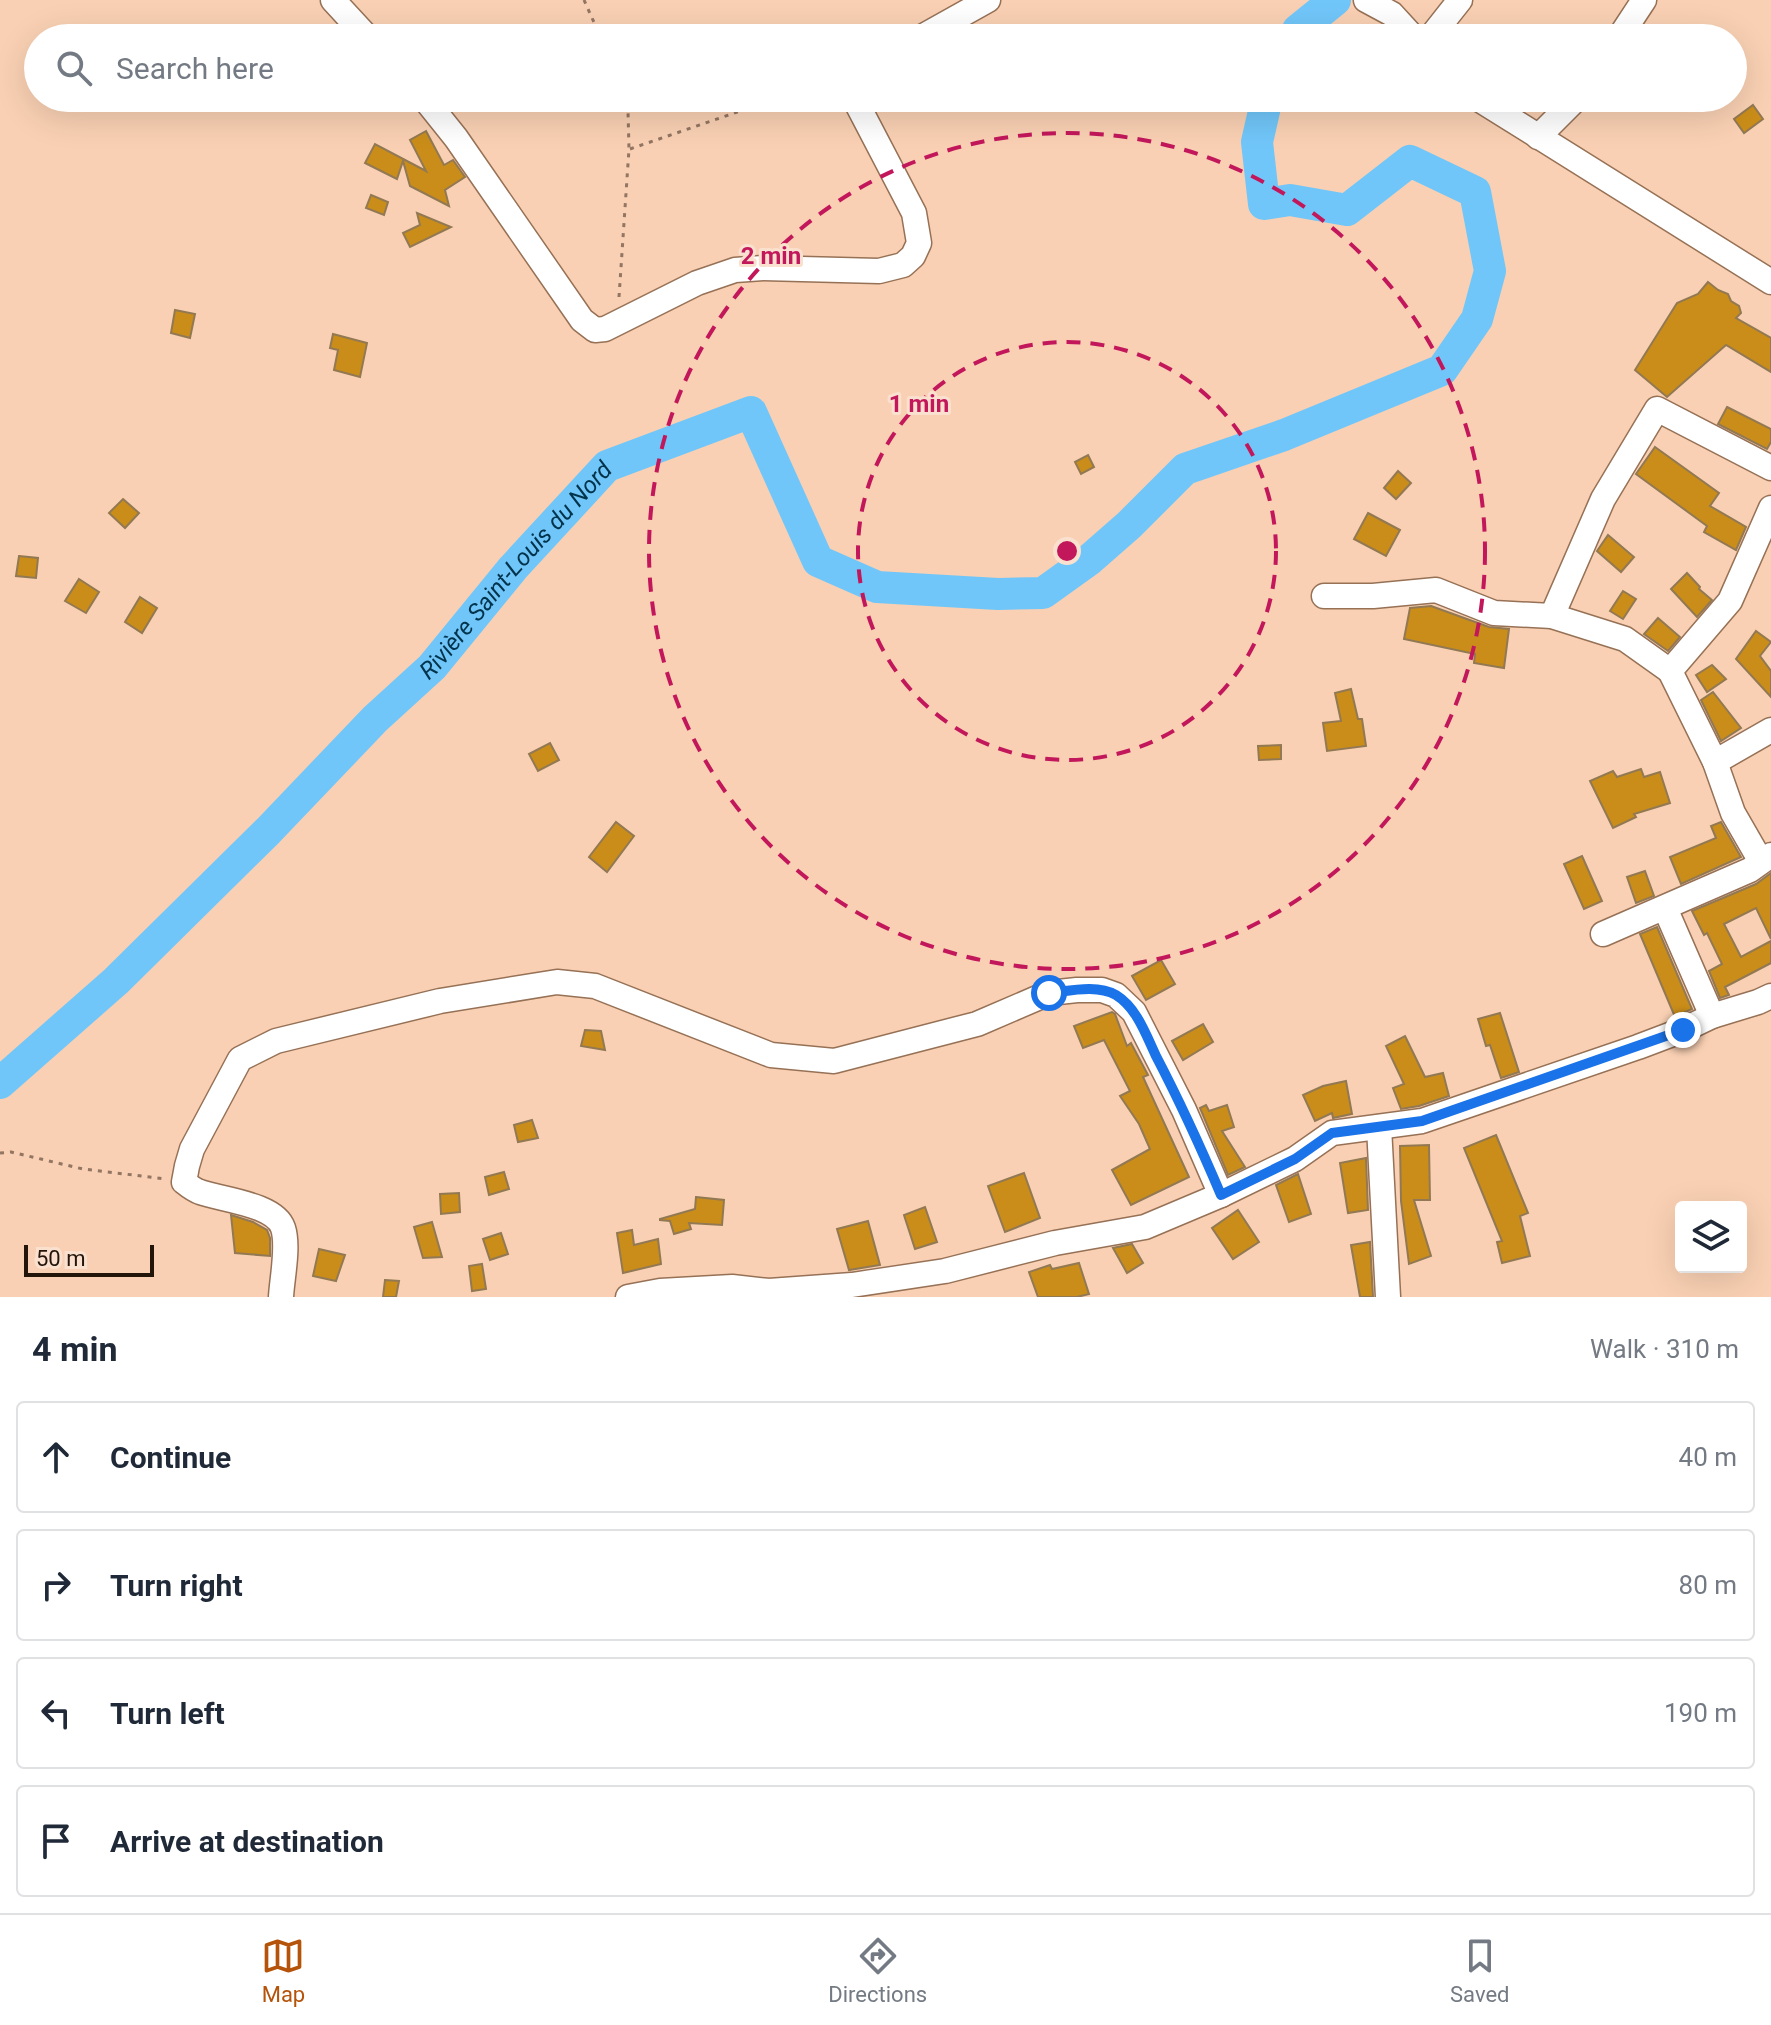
<!DOCTYPE html>
<meta charset="utf-8">
<style>
:root{--surface:#fff;--page:#f2f2f3;--text:#1f2937;--muted:#747a83;--line:#e0e1e3;--accent:#b45309}
body{margin:0;font-family:Roboto,sans-serif;background:var(--page);color:var(--text)}
.controls{position:absolute;right:24px;bottom:24px;display:grid;overflow:hidden;border-radius:8px;box-shadow:0 8px 32px #0002}
.controls button{width:72px;height:72px;display:grid;place-items:center;padding:0;border:0;border-bottom:2px solid var(--line);background:var(--surface);color:var(--text);font:40px sans-serif}
.scale{position:absolute;left:24px;bottom:20px;width:130px;box-sizing:border-box;padding-left:8px;border:4px solid #24150b;border-top:0;font-size:22px;line-height:28px;white-space:nowrap;color:#24150b;-webkit-text-stroke:6px #fae1cf;paint-order:stroke}
.stop{position:absolute;width:24px;height:24px;margin:-18px;border:6px solid #1a73e8;border-radius:50%;background:#fff}
.stop.end{background:#1a73e8;border-color:#fff;box-shadow:0 2px 8px #0008}
.list{margin:0;padding:0;list-style:none}
h2{display:flex;justify-content:space-between;align-items:center;height:104px;margin:0;padding:0 32px;font-size:34px}
h2 small{font-size:26px;font-weight:400;color:var(--muted)}
.list li{display:grid;grid-template-columns:52px 1fr auto;gap:24px;align-items:center;box-sizing:border-box;height:112px;margin:0 16px 16px;padding:0 16px;border:2px solid var(--line);border-radius:8px}
.list b{display:block;font-size:30px;white-space:nowrap}
.list em{font-size:26px;font-style:normal;color:var(--muted)}
.icon{flex:none;width:44px;height:44px;fill:none;stroke:currentColor;stroke-width:2;stroke-linecap:round;stroke-linejoin:round}
.map{position:relative;flex:none;width:1771px;height:1297px;overflow:hidden}
.search{position:absolute;background:var(--surface);box-shadow:0 8px 32px #0002;left:24px;right:24px;top:24px;height:88px;display:flex;align-items:center;gap:20px;box-sizing:border-box;padding:0 28px;border-radius:44px;color:var(--muted);font-size:30px}
.sheet{height:616px;background:var(--surface)}
nav{display:flex;justify-content:space-around;align-items:center;box-sizing:border-box;height:112px;border-top:2px solid var(--line);background:var(--surface);font-size:22px;color:var(--muted)}
nav a{display:grid;justify-items:center;gap:4px}
nav .on{color:var(--accent)}
.map>svg:first-child{display:block}
.lines{fill:none;stroke-linecap:round;stroke-linejoin:round}
.river{stroke:#71c6f9;stroke-width:32}
.building{fill:#ca8d19;stroke:#927953;stroke-width:2}
.minor-casing{stroke:#967156;stroke-width:27}
.path{stroke:#927562;stroke-width:3;stroke-dasharray:4 6;stroke-linecap:butt}
.minor{stroke:#fff;stroke-width:24}
.route{stroke:#1a73e8;stroke-width:10}
.ring{fill:none;stroke:#c2185b;stroke-width:4;stroke-dasharray:14 10}
.labels{text-anchor:middle;dominant-baseline:central;stroke-width:6;stroke-linejoin:round;paint-order:stroke}
.water-label{font-size:24px;font-style:italic;fill:#00334c;stroke:#fae1cf}
.centre{fill:#c2185b;stroke:#fae1cf;stroke-width:4}
.ring-label{font-size:24px;text-anchor:middle;font-weight:bold;fill:#c2185b;stroke:#fae1cf;stroke-width:6;stroke-linejoin:round;paint-order:stroke}
</style>
<div class="map">
<svg width="1771" height="1297" viewBox="0 0 1771 1297">
<rect width="100%" height="100%" fill="#f9d0b3"/>
<g class="lines">
<g class="river">
<polyline points="1294,38 1298,30 1335,0"/>
<path id="s1" d="M0 1083 116 981 268 831 375 719 432 667 513 568 607 466 751 412 818 561 877 587 998 594 1043 593 1089 560 1129 525 1185 469 1284 435 1442 370 1477 319 1490 271 1475 192 1410 161 1347 210 1290 200 1264 204 1257 142 1267 98"/>
</g>
</g>
<g class="building">
<polygon points="1753,105 1763,119 1744,133 1734,119"/>
<polygon points="426,131 444,165 453,160 465,177 445,190 449,206 410,186 403,161 397,179 365,163 375,144 426,171 410,140"/>
<polygon points="371,195 388,202 384,215 366,208"/>
<polygon points="417,213 451,227 410,247 403,233 420,225"/>
<polygon points="1708,282 1718,290 1728,294 1731,301 1739,306 1741,313 1736,318 1771,338 1771,372 1726,345 1667,397 1635,370 1677,303 1698,294"/>
<polygon points="175,310 195,314 190,338 171,333"/>
<polygon points="333,334 367,343 360,377 334,370 338,350 330,348"/>
<polygon points="1727,407 1771,429 1771,442 1767,449 1718,424"/>
<polygon points="1655,447 1719,493 1710,506 1746,527 1736,550 1704,532 1707,526 1636,474"/>
<polygon points="1088,455 1094,467 1081,474 1075,462"/>
<polygon points="1398,471 1411,483 1396,499 1384,488"/>
<polygon points="123,499 139,513 125,528 109,513"/>
<polygon points="1368,513 1400,530 1386,556 1354,539"/>
<polygon points="1608,535 1634,557 1621,572 1597,551"/>
<polygon points="19,556 38,558 36,578 16,576"/>
<polygon points="1687,573 1700,587 1699,589 1712,600 1697,617 1671,589"/>
<polygon points="79,579 99,592 86,613 65,601"/>
<polygon points="1623,591 1636,599 1623,619 1610,611"/>
<polygon points="140,597 157,608 142,633 125,622"/>
<polygon points="1431,606 1489,627 1509,629 1504,668 1474,663 1475,654 1404,639 1410,608"/>
<polygon points="1658,618 1680,637 1668,651 1644,634"/>
<polygon points="1756,631 1771,642 1760,656 1771,671 1771,697 1736,659"/>
<polygon points="1712,665 1726,679 1707,692 1696,675"/>
<polygon points="1351,689 1358,719 1362,719 1366,746 1327,751 1323,723 1341,721 1335,693"/>
<polygon points="1713,692 1741,728 1721,741 1701,700"/>
<polygon points="550,743 559,760 538,771 529,754"/>
<polygon points="1281,745 1281,759 1259,760 1258,746"/>
<polygon points="1641,769 1644,777 1660,772 1670,803 1634,814 1636,817 1613,828 1590,781 1613,771 1617,777"/>
<polygon points="616,822 634,836 607,872 589,857"/>
<polygon points="1721,822 1741,857 1681,884 1670,857 1716,838 1711,826"/>
<polygon points="1582,856 1602,901 1584,909 1564,864"/>
<polygon points="1645,871 1654,896 1636,903 1627,877"/>
<polygon points="1771,873 1771,939 1756,908 1724,924 1741,957 1771,941 1771,963 1725,987 1729,995 1720,998 1709,971 1722,964 1707,933 1704,935 1692,911 1756,884"/>
<polygon points="1657,927 1692,1009 1675,1017 1640,934"/>
<polygon points="1161,960 1175,984 1146,1000 1132,976"/>
<polygon points="1112,1012 1115,1014 1127,1046 1131,1043 1148,1075 1143,1077 1189,1177 1131,1205 1112,1170 1150,1149 1139,1124 1120,1096 1130,1091 1104,1040 1083,1048 1074,1026"/>
<polygon points="1500,1013 1519,1072 1501,1078 1490,1045 1486,1046 1478,1019"/>
<polygon points="1203,1024 1213,1042 1183,1060 1172,1041"/>
<polygon points="585,1030 601,1031 605,1050 581,1046"/>
<polygon points="1405,1036 1425,1077 1443,1073 1449,1096 1419,1106 1401,1109 1393,1088 1404,1084 1386,1046"/>
<polygon points="1346,1081 1352,1114 1333,1118 1332,1113 1315,1121 1303,1095 1323,1086"/>
<polygon points="1206,1105 1209,1111 1227,1105 1234,1127 1222,1131 1245,1167 1228,1175 1200,1108"/>
<polygon points="532,1120 538,1138 518,1142 514,1125"/>
<polygon points="1496,1135 1528,1213 1520,1216 1530,1256 1502,1263 1497,1242 1502,1241 1464,1148"/>
<polygon points="1429,1145 1430,1200 1414,1200 1431,1256 1409,1264 1401,1201 1400,1146"/>
<polygon points="1366,1158 1368,1210 1348,1213 1340,1163"/>
<polygon points="504,1172 509,1189 489,1195 485,1177"/>
<polygon points="1024,1173 1040,1218 1005,1232 988,1186"/>
<polygon points="1298,1174 1311,1214 1289,1222 1276,1185"/>
<polygon points="459,1193 460,1212 441,1214 440,1194"/>
<polygon points="696,1197 724,1200 722,1225 689,1223 691,1229 674,1234 670,1221 660,1220 660,1219 695,1209"/>
<polygon points="925,1207 937,1242 915,1249 904,1215"/>
<polygon points="1238,1210 1259,1242 1233,1259 1212,1228"/>
<polygon points="231,1215 253,1222 267,1230 270,1238 270,1256 235,1253"/>
<polygon points="868,1221 880,1265 849,1270 837,1229"/>
<polygon points="432,1222 442,1257 423,1258 414,1227"/>
<polygon points="632,1230 634,1245 658,1239 661,1264 623,1273 617,1233"/>
<polygon points="501,1233 508,1254 490,1260 483,1239"/>
<polygon points="1370,1242 1373,1297 1360,1297 1351,1245"/>
<polygon points="1132,1244 1143,1263 1127,1273 1113,1248"/>
<polygon points="319,1249 345,1255 336,1281 313,1276"/>
<polygon points="1079,1263 1089,1294 1077,1297 1038,1297 1029,1272 1050,1265 1052,1269"/>
<polygon points="482,1264 486,1289 472,1291 469,1266"/>
<polygon points="385,1280 399,1281 396,1297 383,1297"/>
</g>
<g class="lines">
<g class="minor-casing">
<g id="minor">
<polyline points="333,0 368,38"/>
<polyline points="1366,0 1392,14 1414,38"/>
<polyline points="920,38 988,0"/>
<polyline points="1430,38 1460,0"/>
<polyline points="1619,38 1644,0"/>
<polyline points="424,98 456,138 582,320 595,330 605,329 697,283 735,270 763,268 879,271 903,265 913,256 919,243 914,213 854,98"/>
<polyline points="1477,98 1771,282"/>
<polyline points="1538,137 1577,98"/>
<polyline points="1324,596 1373,596 1436,590 1494,613 1552,616 1625,639 1670,671"/>
<polyline points="1552,616 1603,499 1657,409 1771,468"/>
<polyline points="1715,762 1771,730"/>
<polyline points="1756,853 1733,813 1715,762 1670,671 1730,601 1771,508"/>
<polyline points="1665,908 1712,1016"/>
<polyline points="1603,934 1750,870 1771,855"/>
<polyline points="1379,1127 1388,1297"/>
<path d="M281 1297C282 1278 289 1246 283 1228 275 1204 222 1200 200 1192 194 1190 189 1186 184 1182L187 1166 192 1149 240 1059 276 1041 440 1001 557 982 595 986 771 1055 834 1061 977 1024 1049 993 1077 990H1102L1116 995 1134 1012 1184 1110 1221 1195"/>
<polyline points="628,1297 660,1291 732,1287 769,1291 852,1285 945,1271 1055,1243 1145,1227 1221,1195 1295,1159 1332,1133 1422,1121 1638,1047 1683,1030 1712,1016 1758,1002 1771,996"/>
</g>
</g>
<g class="path">
<polyline points="584,0 601,38"/>
<polyline points="630,149 778,98"/>
<polyline points="619,297 629,149 628,111 624,98"/>
<polyline points="0,1153 11,1152 83,1169 166,1179"/>
</g>
<use href="#minor" class="minor"/>
</g>
<g class="lines">
<path class="route" d="M1049 993C1069 991 1097 984 1116 995 1137 1008 1146 1035 1156 1056 1180 1102 1201 1148 1221 1195L1295 1159 1332 1133 1422 1121 1683 1030"/>
</g>
<g class="ring">
<circle cx="1067" cy="551" r="209"/>
<circle cx="1067" cy="551" r="418"/>
</g>
<g class="labels">
<g class="water-label">
<text stroke="none"><textPath href="#s1" startOffset="728">Rivière Saint-Louis du Nord</textPath></text>
</g>
</g>
<circle cx="1067" cy="551" r="12" class="centre"/>
<g class="ring-label">
<text x="771" y="264">2 min</text>
<text x="919" y="412">1 min</text>
</g>
</svg>
<div class="controls">
<button><svg class="icon" aria-label="layers" viewBox="0 0 24 24"><path d="M12 4l9 5-9 5-9-5zM3 14l9 5 9-5"/></svg></button>
</div>
<div class="scale">50 m</div>
<div class="stop" style="left:1049px;top:993px"></div>
<div class="stop end" style="left:1683px;top:1030px"></div>
<div class="search"><svg class="icon" aria-label="search" viewBox="0 0 24 24"><circle cx="10" cy="10" r="6"/><path d="M15 15l6 6"/></svg>Search here</div>
</div>
<section class="sheet">
<h2>4 min<small>Walk · 310 m</small></h2>
<ul class="list">
<li><svg class="icon" aria-label="ahead" viewBox="0 0 24 24"><path d="M12 20V5M6 11l6-6 6 6"/></svg><div><b>Continue</b></div><em>40 m</em></li>
<li><svg class="icon" aria-label="right" viewBox="0 0 24 24"><path d="M7 20v-9h11M14 6l5 5-5 5"/></svg><div><b>Turn right</b></div><em>80 m</em></li>
<li><svg class="icon" aria-label="left" viewBox="0 0 24 24"><path d="M17 20v-9H6M10 6l-5 5 5 5"/></svg><div><b>Turn left</b></div><em>190 m</em></li>
<li><svg class="icon" aria-label="arrive" viewBox="0 0 24 24"><path d="M6 21V4h12l-3 4 3 4H6"/></svg><div><b>Arrive at destination</b></div></li>
</ul>
</section>
<nav>
<a class="on"><svg class="icon" aria-label="map" viewBox="0 0 24 24"><path d="M3 6l6-2 6 2 6-2v14l-6 2-6-2-6 2zM9 4v14M15 6v14"/></svg>Map</a>
<a><svg class="icon" aria-label="directions" viewBox="0 0 24 24"><path d="M12 3l9 9-9 9-9-9zM9 14v-3h6M13 9l2 2-2 2"/></svg>Directions</a>
<a><svg class="icon" aria-label="saved" viewBox="0 0 24 24"><path d="M7 4h10v16l-5-4-5 4z"/></svg>Saved</a>
</nav>
